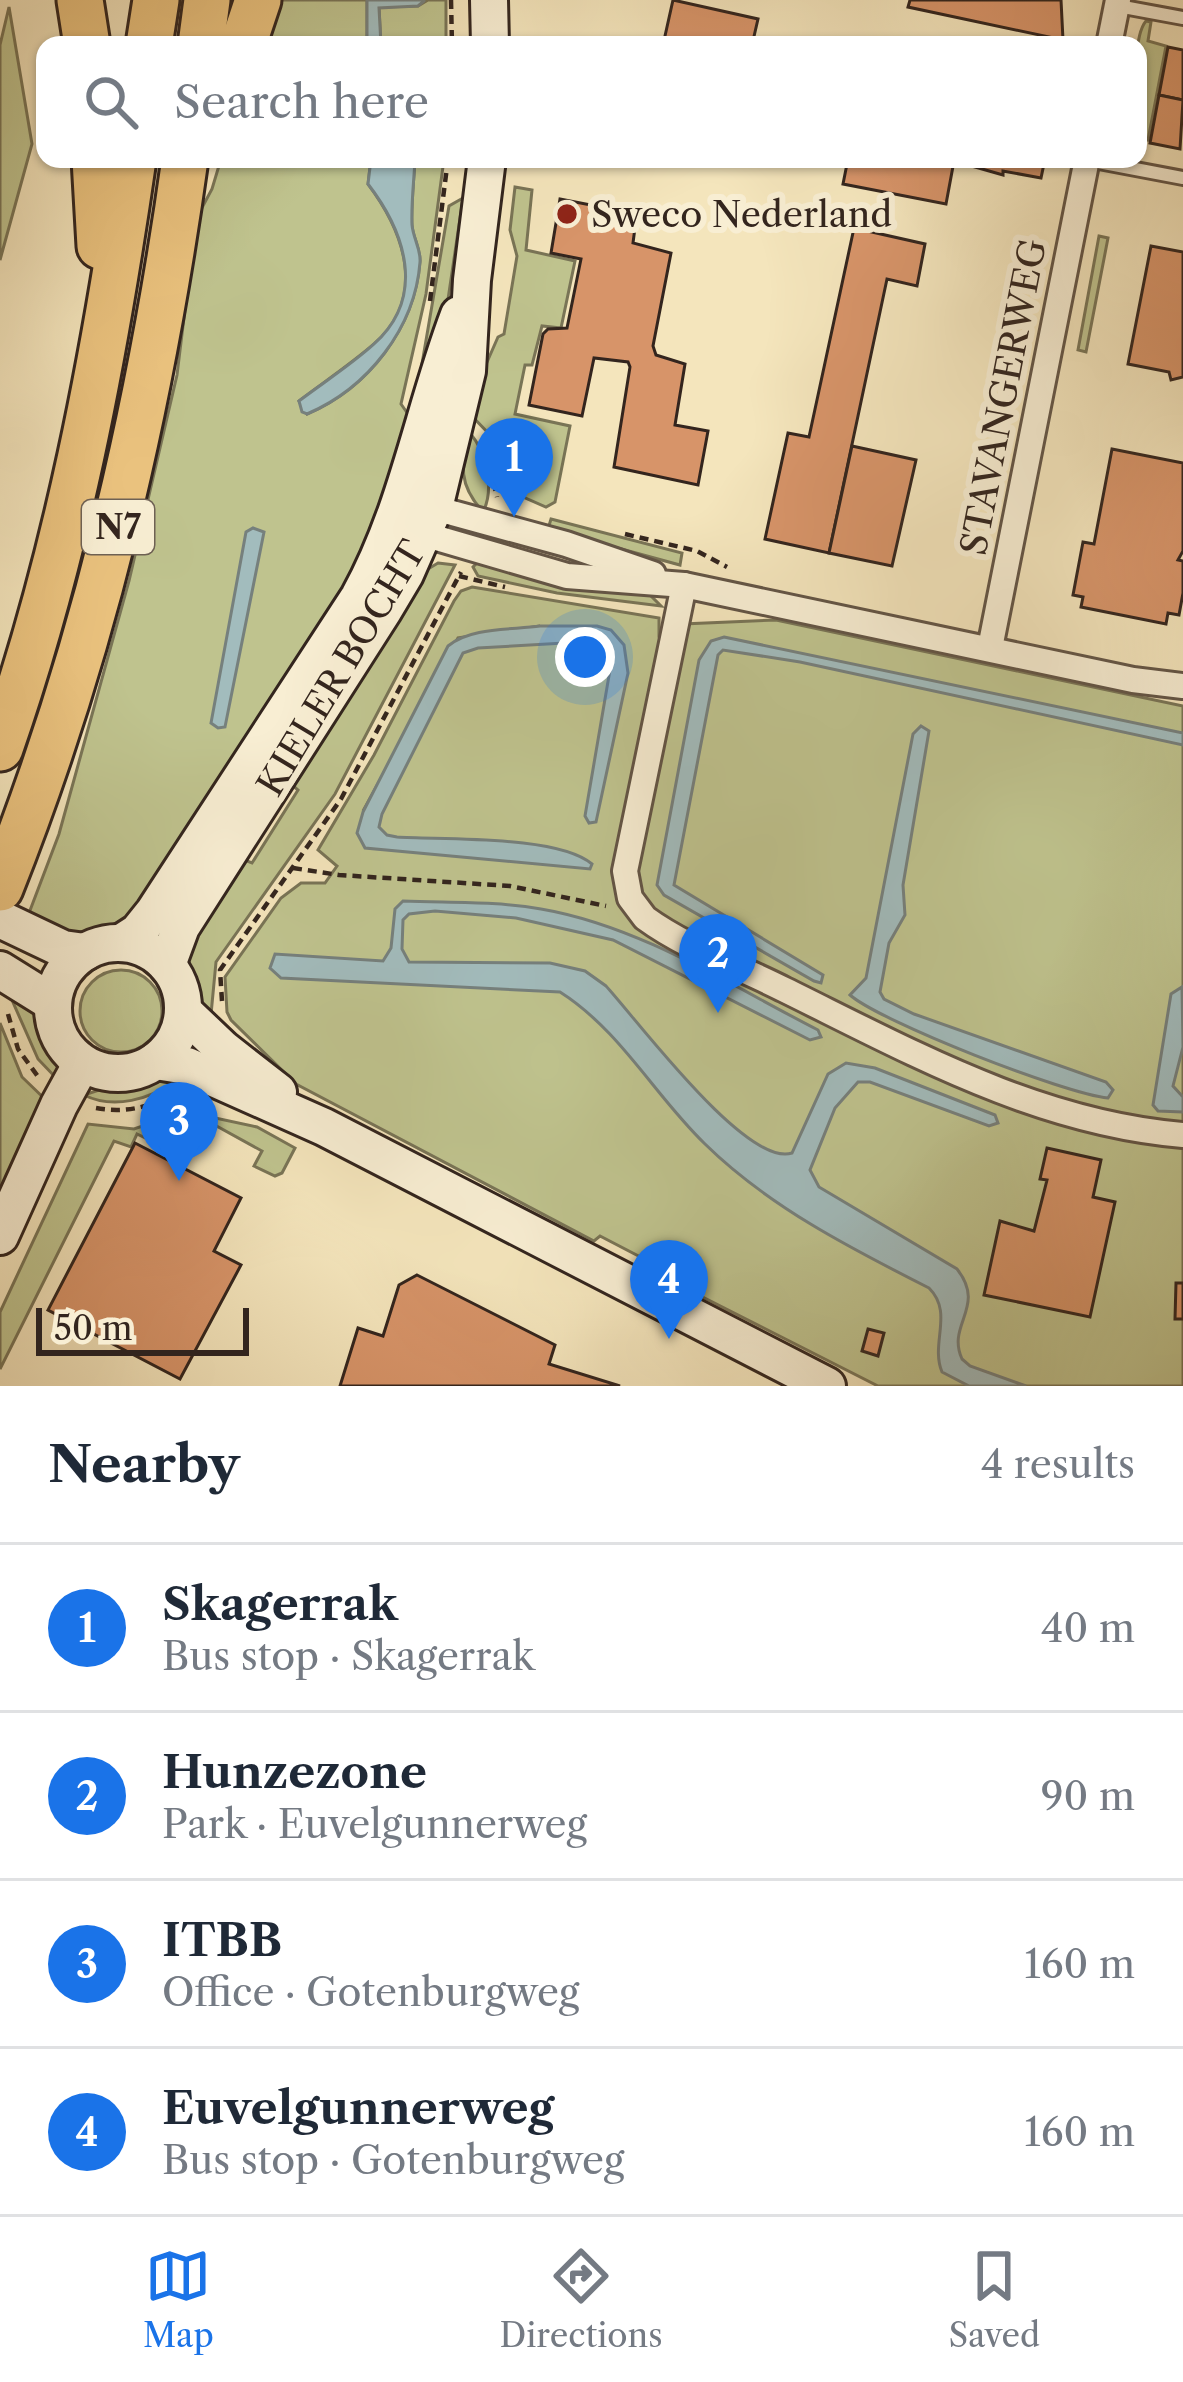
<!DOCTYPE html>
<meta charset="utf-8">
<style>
:root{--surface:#fff;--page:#f2f2f3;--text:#1f2937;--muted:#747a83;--line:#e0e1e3;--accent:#1a73e8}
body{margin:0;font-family:"Libre Caslon Text",serif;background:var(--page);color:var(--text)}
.scale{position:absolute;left:36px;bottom:30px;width:213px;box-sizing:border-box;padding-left:12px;border:6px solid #33251e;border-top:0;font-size:33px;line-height:42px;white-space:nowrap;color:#33251e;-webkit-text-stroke:9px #f8eed3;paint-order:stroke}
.you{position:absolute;left:585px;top:657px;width:42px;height:42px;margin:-30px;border:9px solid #fff;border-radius:50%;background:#1a73e8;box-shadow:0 0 0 18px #1a73e833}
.badge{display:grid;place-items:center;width:78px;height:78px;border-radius:50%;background:var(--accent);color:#fff;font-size:39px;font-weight:700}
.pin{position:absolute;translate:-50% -99px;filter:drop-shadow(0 3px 6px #0008)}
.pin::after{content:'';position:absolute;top:63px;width:42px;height:36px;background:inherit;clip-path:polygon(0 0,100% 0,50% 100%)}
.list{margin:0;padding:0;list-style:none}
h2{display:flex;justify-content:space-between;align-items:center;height:156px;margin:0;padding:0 48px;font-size:51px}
h2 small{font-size:39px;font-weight:400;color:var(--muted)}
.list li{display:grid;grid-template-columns:78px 1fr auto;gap:36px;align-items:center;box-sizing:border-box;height:168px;padding:0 48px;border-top:3px solid var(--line)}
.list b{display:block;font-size:45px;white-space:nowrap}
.list p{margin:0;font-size:39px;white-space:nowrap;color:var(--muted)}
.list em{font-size:39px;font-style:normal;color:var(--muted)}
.icon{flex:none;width:66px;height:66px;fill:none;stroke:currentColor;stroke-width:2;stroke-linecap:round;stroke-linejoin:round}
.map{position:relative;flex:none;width:1183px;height:1386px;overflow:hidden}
.search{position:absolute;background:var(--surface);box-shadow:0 3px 9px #0004;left:36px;right:36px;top:36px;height:132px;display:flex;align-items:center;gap:30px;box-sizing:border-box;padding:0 42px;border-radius:24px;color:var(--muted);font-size:45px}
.sheet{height:828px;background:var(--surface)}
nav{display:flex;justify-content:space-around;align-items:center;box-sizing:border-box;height:168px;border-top:3px solid var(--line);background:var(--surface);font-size:33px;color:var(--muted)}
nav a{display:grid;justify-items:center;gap:6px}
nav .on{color:var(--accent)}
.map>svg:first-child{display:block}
.green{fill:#bfc38e;stroke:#797456;stroke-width:3;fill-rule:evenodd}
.water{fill:#a2bcbd;stroke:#76807d;stroke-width:3}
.building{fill:#d79469;stroke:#33251e;stroke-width:3}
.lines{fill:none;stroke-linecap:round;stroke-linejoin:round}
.lane-casing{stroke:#635546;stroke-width:18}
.street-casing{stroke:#635546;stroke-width:30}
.secondary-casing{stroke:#33251e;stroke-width:42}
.highway-casing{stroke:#33251e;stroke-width:51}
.path{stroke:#33251e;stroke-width:4.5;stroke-dasharray:9 6;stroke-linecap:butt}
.lane{stroke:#f8eed3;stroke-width:12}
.street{stroke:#f8eed3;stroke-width:24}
.secondary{stroke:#f8eed3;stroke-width:36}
.highway{stroke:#eac27e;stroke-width:45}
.poi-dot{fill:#8f2418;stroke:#f8eed3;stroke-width:4.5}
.labels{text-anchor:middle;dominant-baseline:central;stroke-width:12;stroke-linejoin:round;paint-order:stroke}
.shield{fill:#f8eed3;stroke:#6e6154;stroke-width:3}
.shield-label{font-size:33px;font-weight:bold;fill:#33251e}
.poi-label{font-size:36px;fill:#33251e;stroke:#f8eed3;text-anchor:start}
.street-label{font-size:36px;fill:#33251e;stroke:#f8eed3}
</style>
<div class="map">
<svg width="1183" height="1386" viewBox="0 0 1183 1386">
<rect width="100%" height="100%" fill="#f4e5bc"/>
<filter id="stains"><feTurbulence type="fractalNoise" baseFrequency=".00167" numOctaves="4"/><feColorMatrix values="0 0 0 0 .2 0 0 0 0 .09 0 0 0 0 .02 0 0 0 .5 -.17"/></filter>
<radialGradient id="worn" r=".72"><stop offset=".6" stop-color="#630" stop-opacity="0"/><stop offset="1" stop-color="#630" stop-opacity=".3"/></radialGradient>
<g class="green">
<polygon points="276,0 367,0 367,45 260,45"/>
<polygon points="428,0 446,0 446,45 381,45 379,7 418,6"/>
<polygon points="9,7 32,144 0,260 0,45"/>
<path d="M1146 21 1151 22 1148 41 1166 46 1148 140 1138 139C1138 110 1130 40 1146 21Z"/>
<path d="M221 159H371L368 184C404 232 428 297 374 344 351 364 324 382 299 401L307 414C368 388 415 328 420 262 421 249 413 238 412 225 411 204 414 181 415 159H444L426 294 401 404 408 414 394 509 148 904C95 945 88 941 26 921L59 834 129 581 177 375 196 219 212 189Z"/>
<polygon points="515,187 532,190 526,250 575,261 561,328 542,326 532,365 525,365 515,414 570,426 555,502 546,507 505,489 492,437 470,414 477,385 498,337 504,334 517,256 510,230"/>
<polygon points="463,198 446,313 417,393 449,206"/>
<polygon points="1099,236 1108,238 1086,352 1078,350"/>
<path d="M470 433C486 452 495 488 483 512 458 484 461 467 470 433Z"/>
<polygon points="551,519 682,553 680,565 548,529"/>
<polygon points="438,563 455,565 335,794 216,962 210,1025 201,1014 199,992 185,966 192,923 242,859 252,863 298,790 291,784 423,572"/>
<polygon points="477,563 564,581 647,592 661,606 557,593 478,576 473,567"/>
<path d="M472 587 659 618V636H679L683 624 776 620 1183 706V1386H878L675 1283V1275L600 1236 594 1241 296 1084 231 1020 227 1012 225 977 281 898 301 883H325L337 866 318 850 374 755 454 601 461 591ZM540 626 462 650 363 811 458 638Z"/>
<circle cx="121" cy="1011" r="41"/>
<polygon points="8,991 38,1015 48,1045 66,1069 58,1080 38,1059"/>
<polygon points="0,1023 22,1077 50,1104 0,1193"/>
<path d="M159 1077 176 1081C150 1099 114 1110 84 1095L102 1089H128Z"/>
<polygon points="192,1113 257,1127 295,1148 282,1173 275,1176 254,1166 262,1151 202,1118 192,1135 174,1126 164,1147 137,1134 131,1147 114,1141 0,1369 0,1312 88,1124 134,1129 178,1114"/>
</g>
<g class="water">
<polygon points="367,0 424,0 424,1 418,6 379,8 381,45 367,45"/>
<path d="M371 159H415C414 181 411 204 412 225 413 238 421 249 420 262 415 328 368 388 307 414L302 412 299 401C324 382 351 365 374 344 427 296 405 232 368 184Z"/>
<polygon points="253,528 264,532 225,727 218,728 211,723 246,532"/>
<path d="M540 626H597L611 630 624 645 628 673 596 822 589 823 585 816 611 664 609 649 599 641 478 648 463 653 382 814 379 827 387 835 397 837C444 840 558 835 592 864L590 869 365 848 357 833 363 812 448 646C470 627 512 630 540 626Z"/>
<polygon points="724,637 1183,733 1183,745 800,662 723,650 718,655 674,885 823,975 821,983 814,981 664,895 657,885 699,660 711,641"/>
<path d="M921 726 929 731 903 885 905 915 889 943 880 992 884 999 914 1014 1106 1082 1113 1090 1108 1098C1065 1094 881 1022 850 995L866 978 913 734Z"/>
<path d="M403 901C449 903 496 901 541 909 640 926 730 985 818 1030L821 1037 810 1040 613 940 516 918 435 911 409 914 403 920 402 949 409 962 550 963 585 971 606 986C638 1021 747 1168 792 1153L828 1074 846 1063 875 1068 995 1115 998 1123 989 1126 870 1082H858L835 1108 810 1170 819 1187 957 1269C987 1307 946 1324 962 1359L970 1366 1026 1386H969L942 1372C930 1343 954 1313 929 1288 850 1248 768 1206 705 1144 655 1096 620 1030 560 992L281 978 270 968 275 954 383 961 391 948 395 909Z"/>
<polygon points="1182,987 1183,1047 1173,1086 1183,1097 1183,1112 1158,1111 1153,1105 1171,994"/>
</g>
<g class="building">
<polygon points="673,0 758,19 752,45 663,45"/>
<polygon points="910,0 1061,0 1063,40 908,7"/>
<polygon points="1168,47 1183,50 1183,100 1159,95"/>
<polygon points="1159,95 1183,100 1180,149 1150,143"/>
<polygon points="848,159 1045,159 1041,178 1003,171 1003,175 954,161 946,204 843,184"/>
<polygon points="560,199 632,213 636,220 633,243 671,253 653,346 656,355 685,364 675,425 708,431 698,485 614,467 630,367 628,362 594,358 582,416 529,405 543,334 548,329 567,328 581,259 551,253"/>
<polygon points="854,228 925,244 917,286 887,279 829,553 765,539 788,433 809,437"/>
<polygon points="1151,246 1183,252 1183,377 1171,380 1169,372 1128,364"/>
<polygon points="852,446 916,460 892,566 829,553"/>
<polygon points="1112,449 1183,463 1183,551 1178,560 1183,561 1183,593 1179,615 1168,613 1166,624 1081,607 1083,597 1073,595 1083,542 1094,544"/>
<polygon points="135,1143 241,1198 214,1251 241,1265 180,1379 48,1310"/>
<polygon points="1047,1148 1101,1160 1093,1197 1115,1202 1090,1317 984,1295 1000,1221 1034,1231 1047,1180 1040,1179"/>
<polygon points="417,1275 555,1345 549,1364 620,1386 340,1386 358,1328 383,1336 399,1285"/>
<polygon points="1176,1283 1183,1283 1183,1319 1175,1319"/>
<polygon points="868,1329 884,1333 878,1356 862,1351"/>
</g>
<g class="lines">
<g class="lane-casing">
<g id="lane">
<polyline points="1118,6 1183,18"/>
<polyline points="1088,160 1183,178"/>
</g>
</g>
<g class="street-casing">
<g id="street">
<polyline points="1109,45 1118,0"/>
<polyline points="422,509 434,508 566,544 653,574"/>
<polyline points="414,525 423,534 567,576 684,585 1133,680 1183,686"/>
<path d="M684 585 625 871 630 898 645 918C686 948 740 967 785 990 913 1053 1038 1123 1183 1135"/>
<polyline points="990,648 1087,159"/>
</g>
</g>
<g class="secondary-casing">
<g id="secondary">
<polyline points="489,0 490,45"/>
<polyline points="0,919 63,949 85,952"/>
<path d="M121 943 138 932 154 912 359 597C408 508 423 410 459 315"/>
<circle cx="118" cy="1008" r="65"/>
<polyline points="167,965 181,927 383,611 405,574 434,508 467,371 472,280 487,159"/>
<polyline points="0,970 53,1003"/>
<polyline points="183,1011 223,1049 278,1092"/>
<polyline points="156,1061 187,1066 324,1127 827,1386"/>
<polyline points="0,1236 59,1105 82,1063"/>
</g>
</g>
<g class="highway-casing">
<g id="highway">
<polyline points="80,0 87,45"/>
<polyline points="149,45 156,0"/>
<polyline points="201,45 207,0"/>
<polyline points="243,45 258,0"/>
<polyline points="95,159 100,246"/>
<path d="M0 748C67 556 104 359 133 159"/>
<path d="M0 888C94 652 150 410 185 159"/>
</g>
</g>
<g class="path">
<polyline points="451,0 452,45"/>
<polyline points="430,301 448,159"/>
<polyline points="484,438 497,497"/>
<polyline points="625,534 697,551 727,567"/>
<polyline points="459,576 505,587"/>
<polyline points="293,868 339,875 510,886 606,906"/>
<polyline points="222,1001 220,970 341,799 461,572"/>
<polyline points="8,1014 18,1049 39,1078"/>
<path d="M96 1108C124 1113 146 1108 171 1096"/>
</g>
<use href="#lane" class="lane"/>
<use href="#street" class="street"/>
<use href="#secondary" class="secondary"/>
<use href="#highway" class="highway"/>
</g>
<circle class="poi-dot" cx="567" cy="214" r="12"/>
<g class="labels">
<rect class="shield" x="82" y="500" width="72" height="54" rx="9"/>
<g class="shield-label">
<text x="118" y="527">N7</text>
</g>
<g class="poi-label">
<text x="591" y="214">Sweco Nederland</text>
</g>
<g class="street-label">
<text transform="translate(1003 397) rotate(-79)">STAVANGERWEG</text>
<text transform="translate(341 668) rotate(-59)">KIELER BOCHT</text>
</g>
</g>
<rect width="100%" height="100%" filter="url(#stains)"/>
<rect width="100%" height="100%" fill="url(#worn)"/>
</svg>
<div class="scale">50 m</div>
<div class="you"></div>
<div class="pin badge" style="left:514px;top:517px">1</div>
<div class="pin badge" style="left:718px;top:1013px">2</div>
<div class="pin badge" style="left:179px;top:1181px">3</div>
<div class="pin badge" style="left:669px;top:1339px">4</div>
<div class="search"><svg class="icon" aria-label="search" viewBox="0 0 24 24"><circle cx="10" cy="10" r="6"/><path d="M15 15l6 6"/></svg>Search here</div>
</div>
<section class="sheet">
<h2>Nearby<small>4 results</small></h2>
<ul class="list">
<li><span class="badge">1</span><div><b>Skagerrak</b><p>Bus stop · Skagerrak</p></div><em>40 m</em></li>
<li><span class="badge">2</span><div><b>Hunzezone</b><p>Park · Euvelgunnerweg</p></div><em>90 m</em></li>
<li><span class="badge">3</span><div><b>ITBB</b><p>Office · Gotenburgweg</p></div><em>160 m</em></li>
<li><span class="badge">4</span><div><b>Euvelgunnerweg</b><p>Bus stop · Gotenburgweg</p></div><em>160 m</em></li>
</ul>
</section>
<nav>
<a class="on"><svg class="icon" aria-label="map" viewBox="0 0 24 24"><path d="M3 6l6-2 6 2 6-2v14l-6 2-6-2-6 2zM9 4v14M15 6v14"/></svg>Map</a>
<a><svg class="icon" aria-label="directions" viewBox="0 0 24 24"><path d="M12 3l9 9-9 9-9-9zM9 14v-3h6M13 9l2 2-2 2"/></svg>Directions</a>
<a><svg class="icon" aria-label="saved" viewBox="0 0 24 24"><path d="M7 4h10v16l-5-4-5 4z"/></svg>Saved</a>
</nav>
